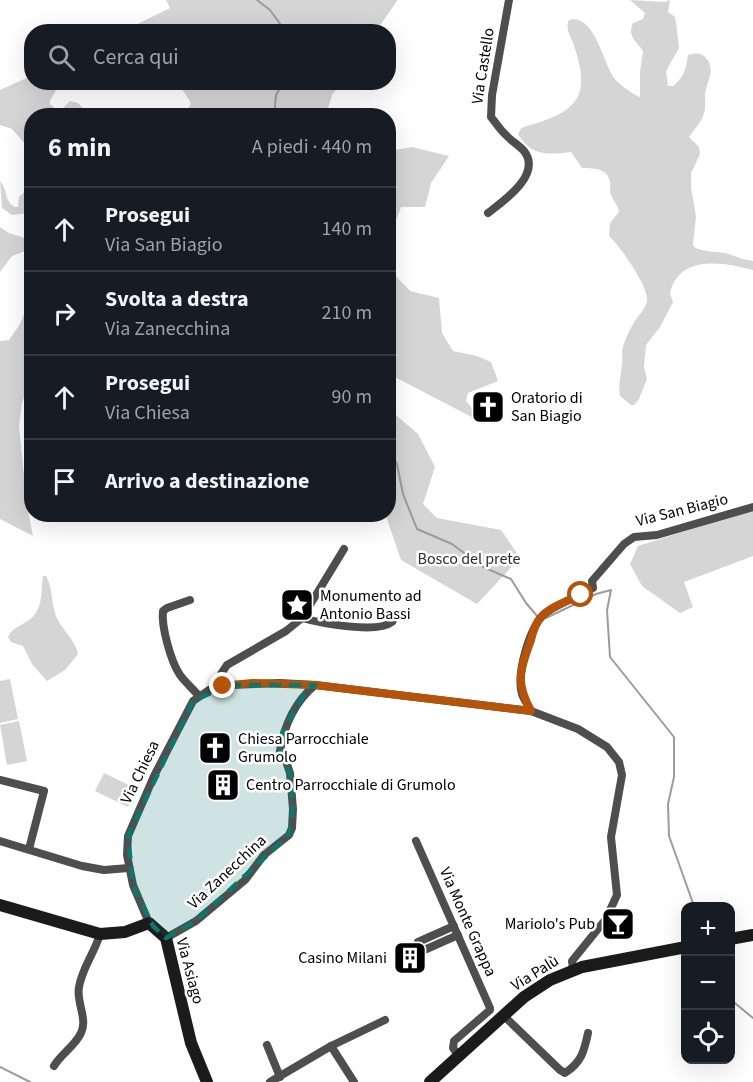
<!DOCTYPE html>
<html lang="it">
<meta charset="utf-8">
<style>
:root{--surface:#171b24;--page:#20242c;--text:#f1f3f6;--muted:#9ea1a6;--line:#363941}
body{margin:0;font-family:"Source Sans 3",sans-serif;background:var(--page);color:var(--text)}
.controls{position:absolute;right:18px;bottom:18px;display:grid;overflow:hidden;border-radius:12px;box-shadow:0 6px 24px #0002}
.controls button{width:54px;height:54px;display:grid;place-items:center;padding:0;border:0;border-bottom:2px solid var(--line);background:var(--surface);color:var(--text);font:30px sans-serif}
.stop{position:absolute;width:18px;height:18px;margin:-14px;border:4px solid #b45309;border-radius:50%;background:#fff}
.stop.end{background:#b45309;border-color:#fff;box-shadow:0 2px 6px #0008}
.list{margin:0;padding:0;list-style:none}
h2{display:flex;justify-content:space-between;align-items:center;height:78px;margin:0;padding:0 24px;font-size:26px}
h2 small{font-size:20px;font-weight:400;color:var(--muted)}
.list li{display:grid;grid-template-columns:39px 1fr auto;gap:18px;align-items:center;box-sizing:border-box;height:84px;padding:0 24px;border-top:2px solid var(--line)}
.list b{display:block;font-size:22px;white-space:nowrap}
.list p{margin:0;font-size:20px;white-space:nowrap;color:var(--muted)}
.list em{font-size:20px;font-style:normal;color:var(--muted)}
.icon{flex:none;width:33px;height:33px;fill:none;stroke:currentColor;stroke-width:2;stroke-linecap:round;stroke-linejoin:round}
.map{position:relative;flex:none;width:753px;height:1082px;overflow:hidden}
.search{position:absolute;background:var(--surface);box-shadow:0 6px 24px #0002;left:24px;top:24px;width:372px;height:66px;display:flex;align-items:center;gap:15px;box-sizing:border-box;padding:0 21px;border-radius:24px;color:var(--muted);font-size:22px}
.panel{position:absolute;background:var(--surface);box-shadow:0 6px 24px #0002;left:24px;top:108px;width:372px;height:414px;border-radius:24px}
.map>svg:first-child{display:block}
.green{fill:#d5d5d5}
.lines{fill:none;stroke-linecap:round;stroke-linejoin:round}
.stream{stroke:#9c9c9c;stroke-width:2}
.street{stroke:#4e4e4e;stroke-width:8}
.secondary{stroke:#1b1b1b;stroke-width:12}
.route{stroke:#b45309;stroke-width:8}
.marked{fill:#0f766e;fill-opacity:0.2;stroke:#0f766e;stroke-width:4.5;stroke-dasharray:12 8;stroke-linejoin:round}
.labels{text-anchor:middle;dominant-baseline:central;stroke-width:5;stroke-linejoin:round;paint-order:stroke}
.street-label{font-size:16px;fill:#000;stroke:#fff}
.poi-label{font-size:16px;fill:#000;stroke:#fff;text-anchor:start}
.park-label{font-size:16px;fill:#2c2c2c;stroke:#fff}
</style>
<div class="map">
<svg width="753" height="1082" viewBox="0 0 753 1082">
<rect width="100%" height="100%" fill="#fff"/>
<g class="green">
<polygon points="166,0 397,0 397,1 376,31 123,31 170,8"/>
<path d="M630 0 665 2 670 0 668 12 675 17 676 22 679 48 666 71 668 86H673C684 77 686 69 688 55 695 53 701 52 706 58 716 70 707 81 705 94 705 100 706 107 704 113 702 122 694 129 689 137L699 147 700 154 691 173V187L696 217 693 244 694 247C705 253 718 251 729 254 737 257 744 260 753 261V270C724 262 679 254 670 293L673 302 660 327 646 345 644 367 647 379 639 399 634 405H631L620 396C618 381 621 378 622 364 623 360 622 355 622 351 624 341 630 329 635 321 639 314 645 310 647 301 649 287 620 246 609 236L610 223 619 212C618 205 614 202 611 195 609 190 611 186 610 181 607 168 592 168 582 168L571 152C549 155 530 156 518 134L521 128C574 113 594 101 573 43 570 35 565 28 569 20 594 13 603 62 614 78 620 85 632 94 640 97V72L643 51C636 41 627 36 633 23L643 19 645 13Z"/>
<polygon points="31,76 32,82 60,83 50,101 50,104 57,110 63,108 70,101 78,103 89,115 32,116 31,146 26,145 12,129 0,125 0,90"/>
<polygon points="169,83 341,82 341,83 332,95 326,115 185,116 191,103 182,89"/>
<polygon points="412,147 449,156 431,183 425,207 401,207 389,239 389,151"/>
<path d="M0 181C8 190 4 201 15 207H18L19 197 26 190 31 191V213L12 215 2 208Z"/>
<polygon points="0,227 9,233 28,239 31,231 32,246 31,249 12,256 0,272"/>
<polygon points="388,260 394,274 410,291 439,298 442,333 453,351 477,356 491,362 498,381 468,393 466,401 485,424 389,374"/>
<polygon points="31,297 31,379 22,403 19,426 27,506 33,536 0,519 0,341 9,340 20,324"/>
<polygon points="389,409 418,434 435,467 423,504 437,518 501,530 520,558 477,604 401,560 386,516 383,515 388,514"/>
<polygon points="753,510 753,556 684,582 693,607 680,613 642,586 630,564 638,546"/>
<path d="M43 576H46C53 588 51 600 55 613 59 628 75 638 78 654L65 670 47 681 32 664 23 646 11 642 8 637C14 624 31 624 37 611 43 599 41 588 43 576Z"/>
<polygon points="10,679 18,719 0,723 0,681"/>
<polygon points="19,721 27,761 7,765 0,725"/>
<polygon points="104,773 137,789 128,807 95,791"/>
</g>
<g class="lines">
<g class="stream">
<polyline points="257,0 270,10 286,32"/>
<polyline points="274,116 276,95 284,82"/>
<polyline points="388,448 397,464 403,494 417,529 452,544 483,567 511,579 526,603 538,617"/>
<polyline points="546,618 596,594 611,590 607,610 610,657 674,737 674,777 668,804 669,836 694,906"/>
<polyline points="730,999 753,1018"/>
<polyline points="0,1067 30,1082"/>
</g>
<g class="street">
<path d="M488 213C505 200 542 174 524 151 519 145 511 141 506 135 500 130 496 123 491 117L492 95 509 0"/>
<path d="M190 600 167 608 163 611C161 626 171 662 180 675 185 682 193 689 199 696"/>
<path d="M302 618C320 623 377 634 392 622 393 621 396 615 397 614"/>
<polyline points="219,687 221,674 227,665 286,631 302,618 344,549"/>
<path d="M531 711C528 705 524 700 522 694 516 674 530 623 547 612 562 602 579 596 593 588L592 581 624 544 634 537 657 535 753 507"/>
<polyline points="0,780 44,791 29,849"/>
<polyline points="0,841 82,866 104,870 129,868"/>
<polyline points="416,841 490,1008 490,1010 454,1041 453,1048 459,1056"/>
<polyline points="149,923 133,885 127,855 128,836 154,776 193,701 209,690 229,685 280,683 315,685 531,711 578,729 607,747 619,762 622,775 611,837 617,895 606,919 572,961 573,969"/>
<polyline points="454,926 418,942 422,951 458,935"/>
<path d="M166 938 196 921 245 880 264 855 289 835 292 828 293 809 290 773 286 761 280 751C284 726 295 702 315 685"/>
<path d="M504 1016 560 1070 565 1073C582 1062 584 1051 588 1033"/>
<polyline points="267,1045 280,1077"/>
<polyline points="331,1046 385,1020"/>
<path d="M54 1066C61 1054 75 1046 81 1033 88 1019 76 1002 79 987 82 968 95 952 100 934"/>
<polyline points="270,1082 331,1046 354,1082"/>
</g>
<g class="secondary">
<polyline points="0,905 100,934 125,932 149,923 166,938 191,1043 207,1082"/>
<polyline points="730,939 753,935"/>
<polyline points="430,1082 524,997 550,980 582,967 686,947"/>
</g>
</g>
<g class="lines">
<path class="route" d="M223 686 252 683 315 685 531 711C515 681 520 670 531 640 533 632 535 624 540 618 549 607 568 601 581 595"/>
</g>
<path class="marked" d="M229 685H315L304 695 283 731 280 751 290 773 293 809 289 835 196 921 166 938 153 926 133 885 128 836 193 701Z"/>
<defs>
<g id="church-square" transform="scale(1.725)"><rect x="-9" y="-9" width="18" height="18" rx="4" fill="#000" stroke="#fff"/><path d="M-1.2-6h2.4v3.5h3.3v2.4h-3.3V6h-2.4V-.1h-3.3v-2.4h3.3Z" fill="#fff"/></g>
<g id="sight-square" transform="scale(1.725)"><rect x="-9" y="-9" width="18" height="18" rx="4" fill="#000" stroke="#fff"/><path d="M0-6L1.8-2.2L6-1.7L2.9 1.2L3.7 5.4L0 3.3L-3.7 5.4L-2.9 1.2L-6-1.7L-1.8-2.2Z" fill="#fff"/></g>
<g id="building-square" transform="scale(1.725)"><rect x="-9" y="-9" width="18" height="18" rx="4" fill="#000" stroke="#fff"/><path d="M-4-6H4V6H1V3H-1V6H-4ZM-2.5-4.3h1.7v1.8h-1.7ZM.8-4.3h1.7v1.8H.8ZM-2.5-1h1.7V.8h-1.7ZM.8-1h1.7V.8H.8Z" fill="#fff"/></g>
<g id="bar-square" transform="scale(1.725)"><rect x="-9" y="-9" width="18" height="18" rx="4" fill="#000" stroke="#fff"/><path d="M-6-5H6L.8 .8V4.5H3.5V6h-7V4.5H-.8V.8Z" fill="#fff"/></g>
</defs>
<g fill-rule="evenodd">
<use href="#church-square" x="488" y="407"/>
<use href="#sight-square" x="297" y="605"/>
<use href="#church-square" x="215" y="748"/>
<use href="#building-square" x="223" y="785"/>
<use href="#bar-square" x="618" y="924"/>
<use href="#building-square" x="410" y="958"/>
</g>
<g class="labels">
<g class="street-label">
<text transform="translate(483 66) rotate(-81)">Via Castello</text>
<text transform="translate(682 510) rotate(-14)">Via San Biagio</text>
<text transform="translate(140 772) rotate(-64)">Via Chiesa</text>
<text transform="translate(227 872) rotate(-43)">Via Zanecchina</text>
<text transform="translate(468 922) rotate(66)">Via Monte Grappa</text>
<text transform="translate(190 971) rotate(75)">Via Asiago</text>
<text transform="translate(535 973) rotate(-32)">Via Palù</text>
</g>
<g class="poi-label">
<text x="511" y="398">Oratorio di<tspan x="511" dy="18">San Biagio</tspan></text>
<text x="320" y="596">Monumento ad<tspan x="320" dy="18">Antonio Bassi</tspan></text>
<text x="238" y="739">Chiesa Parrocchiale<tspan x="238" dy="18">Grumolo</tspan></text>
<text x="246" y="785">Centro Parrocchiale di Grumolo</text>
<text x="595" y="924" text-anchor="end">Mariolo's Pub</text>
<text x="387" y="958" text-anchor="end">Casino Milani</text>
</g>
<g class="park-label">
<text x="469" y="559">Bosco del prete</text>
</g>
</g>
</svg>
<div class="controls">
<button>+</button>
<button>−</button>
<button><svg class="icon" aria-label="locate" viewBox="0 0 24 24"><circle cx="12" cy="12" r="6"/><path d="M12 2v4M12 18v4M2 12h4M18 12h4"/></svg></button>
</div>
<div class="stop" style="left:581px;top:595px"></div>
<div class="stop end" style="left:223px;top:686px"></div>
<div class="search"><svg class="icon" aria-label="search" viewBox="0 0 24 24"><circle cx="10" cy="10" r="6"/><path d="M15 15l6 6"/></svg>Cerca qui</div>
<section class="panel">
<h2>6 min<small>A piedi · 440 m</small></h2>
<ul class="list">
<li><svg class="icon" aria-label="ahead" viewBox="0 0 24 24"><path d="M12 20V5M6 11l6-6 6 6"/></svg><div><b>Prosegui</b><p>Via San Biagio</p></div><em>140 m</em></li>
<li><svg class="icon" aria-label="right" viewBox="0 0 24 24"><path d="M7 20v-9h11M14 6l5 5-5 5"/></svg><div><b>Svolta a destra</b><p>Via Zanecchina</p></div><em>210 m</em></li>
<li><svg class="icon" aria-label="ahead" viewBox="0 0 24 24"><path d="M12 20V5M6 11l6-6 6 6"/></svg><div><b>Prosegui</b><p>Via Chiesa</p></div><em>90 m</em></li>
<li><svg class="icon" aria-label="arrive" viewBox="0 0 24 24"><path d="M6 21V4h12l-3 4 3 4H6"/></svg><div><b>Arrivo a destinazione</b></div></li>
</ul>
</section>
</div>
